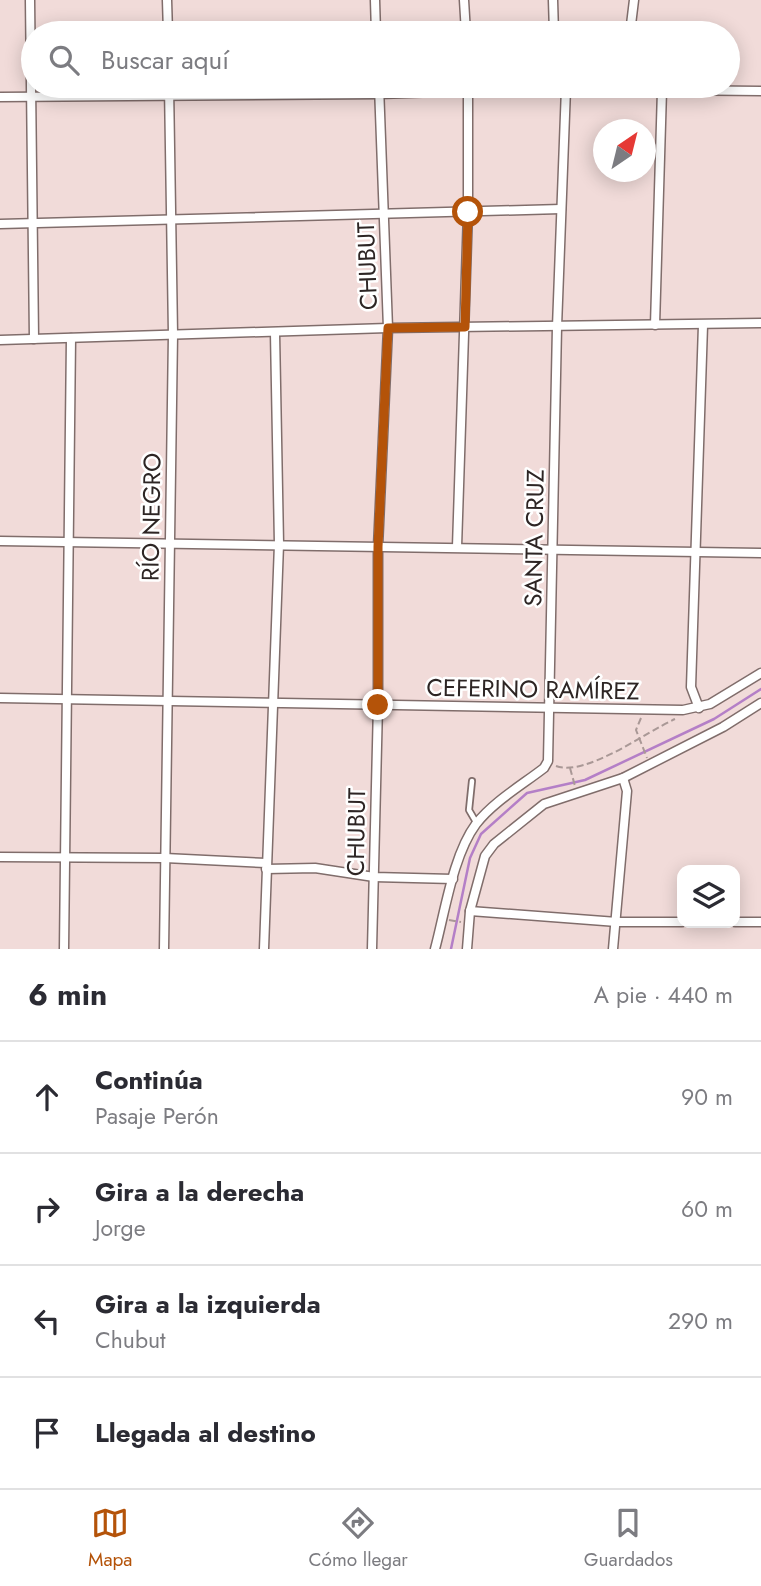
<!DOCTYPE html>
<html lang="es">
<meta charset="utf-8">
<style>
:root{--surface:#fff;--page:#f2f2f3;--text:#2b2b33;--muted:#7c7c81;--line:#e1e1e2;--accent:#b45309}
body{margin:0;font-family:Jost,sans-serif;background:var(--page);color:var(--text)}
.controls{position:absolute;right:21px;bottom:21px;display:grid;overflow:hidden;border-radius:14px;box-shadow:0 4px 18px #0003}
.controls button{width:63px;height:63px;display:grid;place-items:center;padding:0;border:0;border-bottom:2px solid var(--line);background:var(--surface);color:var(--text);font:35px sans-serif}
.compass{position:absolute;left:593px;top:119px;width:63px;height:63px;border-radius:50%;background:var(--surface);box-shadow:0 4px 18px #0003;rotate:35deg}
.stop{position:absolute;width:21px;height:21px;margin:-16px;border:5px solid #b45309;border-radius:50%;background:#fff}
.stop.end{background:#b45309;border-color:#fff;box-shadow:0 2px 7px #0008}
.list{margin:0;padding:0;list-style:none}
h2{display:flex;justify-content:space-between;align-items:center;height:91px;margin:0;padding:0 28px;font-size:30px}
h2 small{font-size:23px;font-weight:400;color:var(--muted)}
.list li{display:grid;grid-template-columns:46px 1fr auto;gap:21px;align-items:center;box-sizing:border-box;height:112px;padding:0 28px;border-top:2px solid var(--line)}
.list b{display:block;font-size:26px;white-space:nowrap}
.list p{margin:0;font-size:23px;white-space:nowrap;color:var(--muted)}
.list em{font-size:23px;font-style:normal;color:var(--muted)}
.icon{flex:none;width:38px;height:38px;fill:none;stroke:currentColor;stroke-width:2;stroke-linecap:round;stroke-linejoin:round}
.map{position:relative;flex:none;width:761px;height:949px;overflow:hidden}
.search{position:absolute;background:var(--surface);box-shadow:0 4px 18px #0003;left:21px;right:21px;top:21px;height:77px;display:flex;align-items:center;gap:18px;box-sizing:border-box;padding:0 24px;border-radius:38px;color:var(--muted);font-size:26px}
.sheet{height:539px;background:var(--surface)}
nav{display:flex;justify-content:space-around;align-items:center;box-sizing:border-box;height:98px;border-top:2px solid var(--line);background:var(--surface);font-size:19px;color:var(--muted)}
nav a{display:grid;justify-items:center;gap:4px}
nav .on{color:var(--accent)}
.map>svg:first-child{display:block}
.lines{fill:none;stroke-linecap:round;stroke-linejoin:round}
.stream{stroke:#b47fc7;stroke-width:2.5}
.lane-casing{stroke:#806d6b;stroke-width:8}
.street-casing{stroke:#806d6b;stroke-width:11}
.path{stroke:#a99896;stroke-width:2;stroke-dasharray:7 3.5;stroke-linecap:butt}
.lane{stroke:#fff;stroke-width:4.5}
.street{stroke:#fff;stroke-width:8}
.route{stroke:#b45309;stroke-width:9}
.labels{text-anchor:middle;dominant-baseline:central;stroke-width:5;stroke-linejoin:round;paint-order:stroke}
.street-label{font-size:24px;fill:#2d2524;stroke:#fff}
</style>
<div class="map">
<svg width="761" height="949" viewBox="0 0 761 949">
<rect width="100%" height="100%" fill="#f1dbd9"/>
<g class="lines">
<polyline class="stream" points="451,949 470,858 481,834 527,793 585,780 714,719 761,689"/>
<g class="lane-casing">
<polyline id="lane" points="472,781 469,810 476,822"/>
</g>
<g class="street-casing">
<g id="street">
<polyline points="30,0 34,339"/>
<polyline points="167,0 168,33"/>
<polyline points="375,0 376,33"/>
<polyline points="464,0 466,33"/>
<polyline points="553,0 554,33"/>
<polyline points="630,33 634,0"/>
<polyline points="648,86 662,90 761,91"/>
<polyline points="0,97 379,94 615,86"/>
<polyline points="0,224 561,209"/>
<polyline points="655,325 662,90"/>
<polyline points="0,340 388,328 761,323"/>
<polyline points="0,541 761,553"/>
<polyline points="457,547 468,212 468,86"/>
<polyline points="0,698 683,710 710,704 761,673"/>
<polyline points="699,708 691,687 703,325"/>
<polyline points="0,857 165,858 266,863"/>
<polyline points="266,869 315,868 374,877 453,879"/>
<polyline points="470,911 617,922 682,922"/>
<polyline points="735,922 761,922"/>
<polyline points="64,949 71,338"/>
<polyline points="164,949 173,334 169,86"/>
<polyline points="264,949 279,544 275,333"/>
<polyline points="372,949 378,705 378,547 388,328 379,86"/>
<path d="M435 949C445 912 453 855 476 824 493 802 522 785 544 768L548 761 557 327 566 88"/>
<polyline points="467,949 470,911 485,856 494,844 544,804 623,778 723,727 761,703"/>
<polyline points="613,949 627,791 623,778"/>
</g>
</g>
<g class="path">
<polyline points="641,718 636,730 647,758"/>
<path d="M556 766C586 777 646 732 675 719"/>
<polyline points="570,768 575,786"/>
<polyline points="449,920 461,922"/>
</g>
<use href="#lane" class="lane"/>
<use href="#street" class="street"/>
</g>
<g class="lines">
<polyline class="route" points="378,705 378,547 388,328 465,327 468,212"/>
</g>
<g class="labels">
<g class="street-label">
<text transform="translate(367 266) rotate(-92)">CHUBUT</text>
<text transform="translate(151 517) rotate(-89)">RÍO NEGRO</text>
<text transform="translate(534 538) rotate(-89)">SANTA CRUZ</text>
<text transform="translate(533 689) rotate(1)">CEFERINO RAMÍREZ</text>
<text transform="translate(356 832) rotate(-89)">CHUBUT</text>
</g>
</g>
</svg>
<div class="controls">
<button><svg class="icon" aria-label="layers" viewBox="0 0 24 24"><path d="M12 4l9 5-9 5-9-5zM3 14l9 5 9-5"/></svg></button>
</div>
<svg class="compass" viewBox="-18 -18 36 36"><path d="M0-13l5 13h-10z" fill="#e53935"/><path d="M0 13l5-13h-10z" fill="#7c7c81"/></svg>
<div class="stop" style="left:468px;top:212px"></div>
<div class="stop end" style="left:378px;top:705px"></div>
<div class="search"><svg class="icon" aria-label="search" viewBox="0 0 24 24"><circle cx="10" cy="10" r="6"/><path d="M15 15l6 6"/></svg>Buscar aquí</div>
</div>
<section class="sheet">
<h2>6 min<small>A pie · 440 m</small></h2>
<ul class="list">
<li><svg class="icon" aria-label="ahead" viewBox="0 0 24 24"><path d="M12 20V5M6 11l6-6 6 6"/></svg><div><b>Continúa</b><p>Pasaje Perón</p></div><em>90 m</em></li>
<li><svg class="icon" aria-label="right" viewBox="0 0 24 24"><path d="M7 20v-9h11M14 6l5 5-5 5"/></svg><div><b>Gira a la derecha</b><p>Jorge</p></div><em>60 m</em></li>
<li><svg class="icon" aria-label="left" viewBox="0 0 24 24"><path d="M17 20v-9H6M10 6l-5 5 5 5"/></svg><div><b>Gira a la izquierda</b><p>Chubut</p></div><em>290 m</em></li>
<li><svg class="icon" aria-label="arrive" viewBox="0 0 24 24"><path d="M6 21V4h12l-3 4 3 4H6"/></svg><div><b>Llegada al destino</b></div></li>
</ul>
</section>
<nav>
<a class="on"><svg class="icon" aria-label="map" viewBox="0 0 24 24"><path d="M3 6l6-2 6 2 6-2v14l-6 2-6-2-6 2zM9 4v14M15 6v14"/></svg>Mapa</a>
<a><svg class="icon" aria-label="directions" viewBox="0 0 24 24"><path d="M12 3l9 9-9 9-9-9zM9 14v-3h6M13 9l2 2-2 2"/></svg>Cómo llegar</a>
<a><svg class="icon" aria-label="saved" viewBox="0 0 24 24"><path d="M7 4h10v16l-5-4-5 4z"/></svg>Guardados</a>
</nav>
